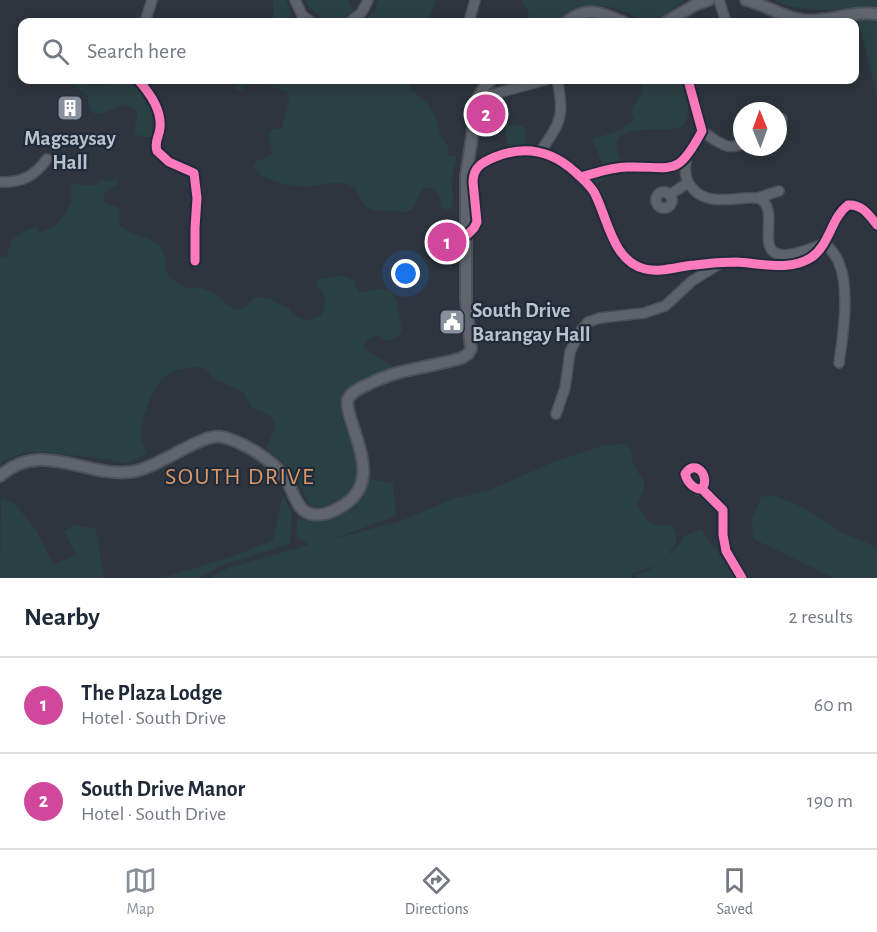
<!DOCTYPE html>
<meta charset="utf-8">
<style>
:root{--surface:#fff;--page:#f2f2f3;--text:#1f2937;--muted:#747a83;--line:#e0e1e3;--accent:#88909b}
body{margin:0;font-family:"Alegreya Sans",sans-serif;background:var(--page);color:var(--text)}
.compass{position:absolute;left:733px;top:102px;width:54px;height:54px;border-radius:50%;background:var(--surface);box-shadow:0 3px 15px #0003;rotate:359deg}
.you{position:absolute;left:406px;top:274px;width:21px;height:21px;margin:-15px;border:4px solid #fff;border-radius:50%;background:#1a73e8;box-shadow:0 0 0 9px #1a73e833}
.badge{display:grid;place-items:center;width:39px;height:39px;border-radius:50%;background:var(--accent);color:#fff;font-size:20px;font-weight:700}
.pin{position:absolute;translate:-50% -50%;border:3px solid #fff;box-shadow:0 2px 6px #0006}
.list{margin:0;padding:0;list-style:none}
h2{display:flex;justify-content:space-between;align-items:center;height:78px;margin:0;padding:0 24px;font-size:26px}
h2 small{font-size:20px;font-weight:400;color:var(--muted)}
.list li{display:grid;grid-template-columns:39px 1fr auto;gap:18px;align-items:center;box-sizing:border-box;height:96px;padding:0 24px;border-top:2px solid var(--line)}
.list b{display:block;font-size:22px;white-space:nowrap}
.list p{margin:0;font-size:20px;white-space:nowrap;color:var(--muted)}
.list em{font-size:20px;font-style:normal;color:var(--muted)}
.icon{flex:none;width:33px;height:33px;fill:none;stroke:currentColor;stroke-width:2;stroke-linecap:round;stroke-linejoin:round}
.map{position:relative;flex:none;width:877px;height:578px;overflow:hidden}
.search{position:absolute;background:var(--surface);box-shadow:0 3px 15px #0003;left:18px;right:18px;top:18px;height:66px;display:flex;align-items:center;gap:15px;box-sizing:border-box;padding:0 21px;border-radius:12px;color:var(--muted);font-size:22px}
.sheet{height:270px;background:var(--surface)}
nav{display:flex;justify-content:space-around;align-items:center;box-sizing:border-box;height:84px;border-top:2px solid var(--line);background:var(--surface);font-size:16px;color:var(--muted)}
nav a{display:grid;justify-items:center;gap:3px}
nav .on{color:var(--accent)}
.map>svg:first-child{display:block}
.green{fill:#2a4144}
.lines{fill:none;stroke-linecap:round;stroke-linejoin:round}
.minor-casing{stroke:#4c5158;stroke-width:12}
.major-casing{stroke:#4c515a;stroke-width:14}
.minor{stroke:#5e636b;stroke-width:9}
.major{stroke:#60656d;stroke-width:10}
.cycleway-casing{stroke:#202b3a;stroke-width:13}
.cycleway{stroke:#fd7abc;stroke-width:9}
.labels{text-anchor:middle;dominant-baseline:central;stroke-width:4.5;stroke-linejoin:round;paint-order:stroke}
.poi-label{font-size:21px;font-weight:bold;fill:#b9c1cd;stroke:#202b3a}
.quarter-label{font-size:24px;letter-spacing:1.5px;fill:#da9667;stroke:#202b3a}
</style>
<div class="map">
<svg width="877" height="578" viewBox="0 0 877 578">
<rect width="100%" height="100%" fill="#2e353e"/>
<g class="green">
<polygon points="273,0 286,0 290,9 290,22 274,22"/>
<path d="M305 0H347L356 14C341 33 314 17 305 0Z"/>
<polygon points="378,0 436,0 428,22 365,22 375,10"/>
<path d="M520 0H685L663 17 647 21 617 9 598 5 584 6 560 22H527C532 13 526 7 520 0Z"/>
<path d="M773 0H877V96L855 8C824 10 802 13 773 0Z"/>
<path d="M120 80C149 86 155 111 152 137H145L134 134C134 126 137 121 138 113L127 104C114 107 109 113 95 114L90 110 87 95 74 86 75 82C93 85 103 89 120 80Z"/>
<path d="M240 80H412L410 89 427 102 436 118 440 136 448 146 449 156H456C457 164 453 168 452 175 450 186 456 199 451 209L445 210 441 207C440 194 440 192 427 187L422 189 412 209 405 212 373 210 365 206 354 187 341 182 306 187 280 183 262 176 253 166 257 161 267 158 272 154 269 133 272 129H282L289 101 287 92 256 80 246 85 241 91 234 89Z"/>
<path d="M644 80H681C691 94 689 108 685 123 683 125 680 128 677 128 661 132 607 122 618 154 620 162 624 163 631 166 625 173 617 173 609 177 602 180 599 184 591 185L590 180 602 170 601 159 592 139 621 130 634 120 631 109 642 93 641 82Z"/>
<polygon points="515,124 524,127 526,134 526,141 522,145 511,146 508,144 505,130 507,125"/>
<path d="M118 178 117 185C110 188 105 191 103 198L106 204 117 207 119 212 120 226C133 238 146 234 157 244 171 257 161 266 170 277 175 282 183 287 190 288 195 289 199 287 204 289 209 291 215 294 220 298 225 301 228 307 235 309 243 311 249 304 253 298L260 297 272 300 288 308 297 317 310 321 322 314 326 299 316 283 320 279C331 277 345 273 354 281L355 287 359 292 381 289 392 292 397 303 402 331 396 338 388 341 378 335 366 340 363 346 369 352 395 367C380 373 351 381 343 396 335 408 348 432 353 444 359 462 360 488 342 499 332 505 323 508 311 506L295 477 284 464 266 448 276 426C270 412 265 413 252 408L243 392 215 379 207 370 198 366C188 368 174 369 166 376 153 386 143 415 141 431 140 439 144 447 147 454L126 463 107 459 46 452H26L4 460 0 464V258H6L12 239C20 235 27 229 35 227L40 232C54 230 67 216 71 202 72 197 71 191 71 187L75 183 89 186 96 185 102 179 107 182Z"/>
<path d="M624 444 629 446 632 456 633 464 644 482V488L637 506 651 524 672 526C681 539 675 544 668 555L674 551 685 536 701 529 737 578H636L635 575 648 571 665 558 649 568 631 574 632 578H210L228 568 309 545 296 536 298 518 315 522 338 517 355 506 363 498 370 479 393 484 396 516 329 540 398 522 453 499 489 490 556 461 604 445Z"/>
<polygon points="283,494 292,514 290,544 225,564 198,578 162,578 231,557 273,540"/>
<polygon points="773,495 800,506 845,534 877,547 877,578 834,578 754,539 751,521 761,497"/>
<polygon points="1,498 14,503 36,530 53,565 77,554 64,532 73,525 96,529 104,578 0,578"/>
</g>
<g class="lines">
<g class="minor-casing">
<g id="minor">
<polyline points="295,0 302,15 311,22"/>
<polyline points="719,0 726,22"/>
<polyline points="145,22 152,0"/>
<polyline points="350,22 362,12 368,0"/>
<polyline points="469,22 475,0"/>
<path d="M138 80C149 92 162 109 160 128 159 138 154 140 157 151L169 162 194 173 197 198 195 228V261"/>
<polyline points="478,98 546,80"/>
<polyline points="778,121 782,119"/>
<path d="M702 131C714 139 728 153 742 143"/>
<path d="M540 152C561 122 565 115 557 80"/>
<path d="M687 156C684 169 684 180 694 190 707 204 729 199 747 198 751 198 756 197 760 199 787 213 734 282 825 243 831 250 836 255 839 263 850 289 843 336 839 363"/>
<path d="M581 177C596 173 611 167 627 167 674 166 677 178 702 131L688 80"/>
<path d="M0 182C21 183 35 176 47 159"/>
<circle cx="664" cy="200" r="8"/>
<polyline points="669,195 688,183"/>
<polyline points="757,198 779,191"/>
<path d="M467 235 474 228 477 222 473 182C473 167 483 162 495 157 525 145 552 151 575 172 582 178 589 184 594 192 608 218 612 261 645 269 661 273 679 266 695 265 709 263 722 262 736 262 760 263 790 272 812 257 830 244 831 218 848 205 862 204 869 215 877 225"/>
<polyline points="556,414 565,388 570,352 579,333 588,322 600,318 644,313 665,306 692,281 719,264"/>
<path d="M686 479 685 474C695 458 711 476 702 489"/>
<polyline points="694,488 698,490 702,489 723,510 723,535 726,551 742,578"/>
</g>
</g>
<g class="major-casing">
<g id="major">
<path d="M746 0C765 5 783 17 803 20 828 23 852 10 877 14"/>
<path d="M567 22C588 5 601 13 623 22"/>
<polyline points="666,22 695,5 709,0"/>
<path d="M0 476C41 439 84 477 130 472 156 470 202 432 222 437 244 442 273 460 286 479 292 488 295 503 303 510 311 517 325 515 333 511 382 489 359 450 349 413 348 408 346 403 348 399 351 392 360 388 367 385 399 368 428 368 462 358L468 354 471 349 466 299V176L478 98 485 86 491 80"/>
</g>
</g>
<use href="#minor" class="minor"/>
<use href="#major" class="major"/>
<g class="cycleway-casing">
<g id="cycleway">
<path d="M138 80C149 92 162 109 160 128 159 138 154 140 157 151L169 162 194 173 197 198 195 228V261"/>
<path d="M581 177C596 173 611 167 627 167 674 166 677 178 702 131L688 80"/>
<path d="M467 235 474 228 477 222 473 182C473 167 483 162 495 157 525 145 552 151 575 172 582 178 589 184 594 192 608 218 612 261 645 269 661 273 679 266 695 265 709 263 722 262 736 262 760 263 790 272 812 257 830 244 831 218 848 205 862 204 869 215 877 225"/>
<path d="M702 489C711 476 695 458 685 474 687 482 694 490 702 489L723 510V535L726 551 742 578"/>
</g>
</g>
<use href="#cycleway" class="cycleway"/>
</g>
<defs>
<g id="building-square" transform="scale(1.35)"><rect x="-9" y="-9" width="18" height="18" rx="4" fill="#88909b" stroke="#202b3a"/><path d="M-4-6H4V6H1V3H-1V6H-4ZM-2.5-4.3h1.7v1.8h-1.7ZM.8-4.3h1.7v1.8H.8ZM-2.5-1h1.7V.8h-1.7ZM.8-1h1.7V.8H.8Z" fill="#fff"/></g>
<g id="civic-square" transform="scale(1.35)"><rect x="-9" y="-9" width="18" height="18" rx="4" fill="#88909b" stroke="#202b3a"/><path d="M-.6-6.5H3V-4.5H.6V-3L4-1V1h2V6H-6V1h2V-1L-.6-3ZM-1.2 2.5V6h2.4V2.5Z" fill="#fff"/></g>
</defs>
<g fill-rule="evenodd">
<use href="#building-square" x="70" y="108"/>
<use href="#civic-square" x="452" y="322"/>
</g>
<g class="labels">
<g class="poi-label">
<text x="70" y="138">Magsaysay<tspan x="70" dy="24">Hall</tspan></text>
<text x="472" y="310" text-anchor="start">South Drive<tspan x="472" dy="24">Barangay Hall</tspan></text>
</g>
<g class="quarter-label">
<text x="240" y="477">SOUTH DRIVE</text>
</g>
</g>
</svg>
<svg class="compass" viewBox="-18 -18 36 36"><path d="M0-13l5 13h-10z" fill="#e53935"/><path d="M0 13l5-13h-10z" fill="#747a83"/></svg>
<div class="you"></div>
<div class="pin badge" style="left:447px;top:242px;background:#d1479c">1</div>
<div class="pin badge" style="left:486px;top:114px;background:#d1479c">2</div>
<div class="search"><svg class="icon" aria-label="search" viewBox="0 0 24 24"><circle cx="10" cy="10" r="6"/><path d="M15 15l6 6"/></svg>Search here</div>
</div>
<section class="sheet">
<h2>Nearby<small>2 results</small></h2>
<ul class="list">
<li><span class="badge" style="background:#d1479c">1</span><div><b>The Plaza Lodge</b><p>Hotel · South Drive</p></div><em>60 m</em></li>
<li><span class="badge" style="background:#d1479c">2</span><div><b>South Drive Manor</b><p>Hotel · South Drive</p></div><em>190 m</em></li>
</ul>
</section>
<nav>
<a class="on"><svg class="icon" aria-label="map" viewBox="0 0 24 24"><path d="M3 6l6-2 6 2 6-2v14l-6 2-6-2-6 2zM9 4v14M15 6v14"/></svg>Map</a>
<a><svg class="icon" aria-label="directions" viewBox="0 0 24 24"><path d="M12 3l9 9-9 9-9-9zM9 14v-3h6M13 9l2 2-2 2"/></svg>Directions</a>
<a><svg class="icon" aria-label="saved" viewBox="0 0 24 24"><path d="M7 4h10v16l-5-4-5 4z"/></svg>Saved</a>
</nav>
